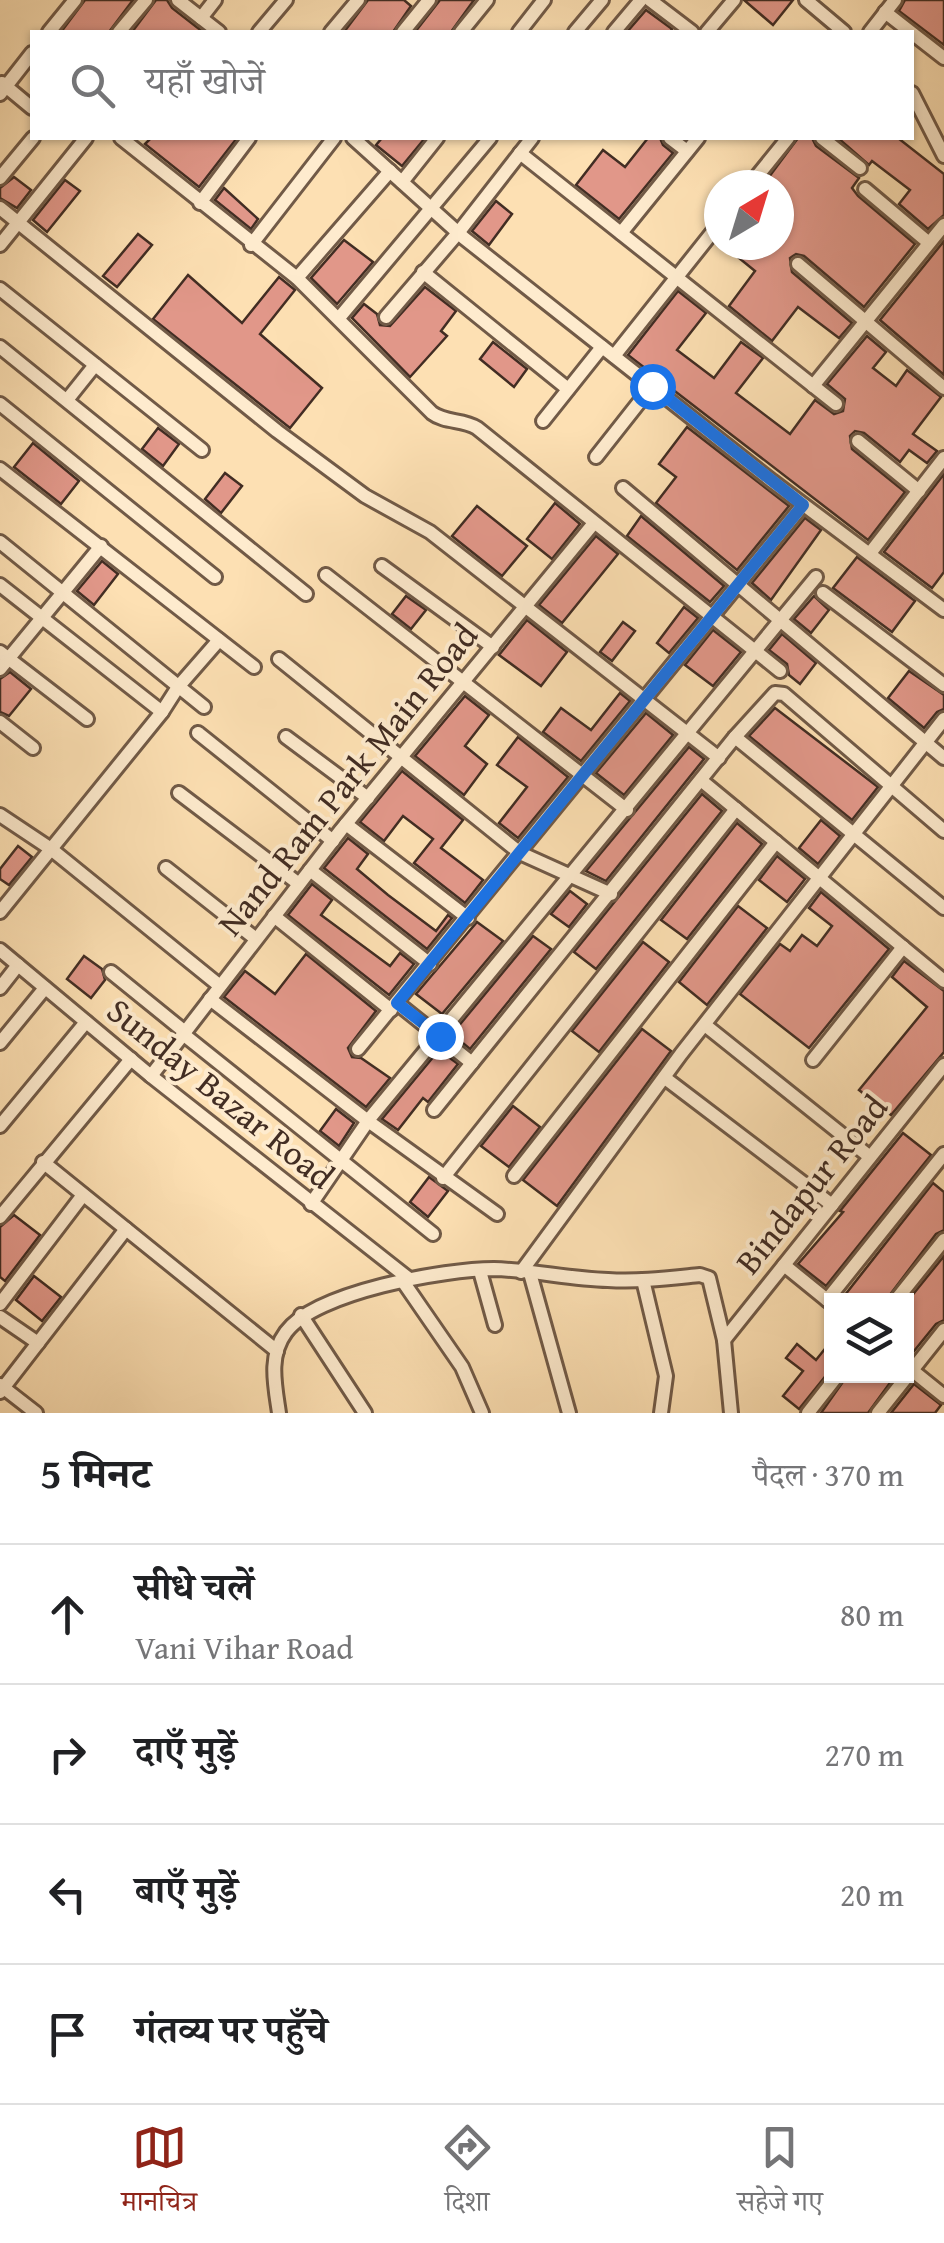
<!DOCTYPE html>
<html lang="hi">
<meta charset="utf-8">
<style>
:root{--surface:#fff;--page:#f2f2f2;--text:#202124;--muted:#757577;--line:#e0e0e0;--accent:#8f2418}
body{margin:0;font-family:"Gentium Book Plus","Noto Serif Devanagari",serif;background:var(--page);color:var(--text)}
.controls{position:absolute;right:30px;bottom:30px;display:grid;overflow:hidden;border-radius:0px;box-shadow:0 2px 8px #0004}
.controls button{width:90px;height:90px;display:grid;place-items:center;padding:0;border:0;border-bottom:2px solid var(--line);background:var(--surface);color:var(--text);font:50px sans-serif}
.compass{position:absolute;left:704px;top:170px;width:90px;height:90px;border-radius:50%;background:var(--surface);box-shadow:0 2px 8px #0004;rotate:38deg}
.stop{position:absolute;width:30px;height:30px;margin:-22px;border:8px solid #1a73e8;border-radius:50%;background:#fff}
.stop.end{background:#1a73e8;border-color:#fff;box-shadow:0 2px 10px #0008}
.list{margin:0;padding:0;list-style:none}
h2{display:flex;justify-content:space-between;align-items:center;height:130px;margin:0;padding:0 40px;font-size:42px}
h2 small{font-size:32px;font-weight:400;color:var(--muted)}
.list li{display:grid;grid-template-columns:65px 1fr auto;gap:30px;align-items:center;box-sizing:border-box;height:140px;padding:0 40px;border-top:2px solid var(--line)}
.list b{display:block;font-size:38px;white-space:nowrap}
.list p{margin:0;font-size:32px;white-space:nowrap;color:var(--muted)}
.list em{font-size:32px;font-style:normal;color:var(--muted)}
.icon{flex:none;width:55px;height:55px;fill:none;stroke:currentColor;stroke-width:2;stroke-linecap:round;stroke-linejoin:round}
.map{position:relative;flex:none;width:944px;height:1413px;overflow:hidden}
.search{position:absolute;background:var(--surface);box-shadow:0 2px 8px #0004;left:30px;right:30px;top:30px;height:110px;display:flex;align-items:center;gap:25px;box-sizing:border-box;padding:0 35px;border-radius:0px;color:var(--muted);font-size:38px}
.sheet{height:690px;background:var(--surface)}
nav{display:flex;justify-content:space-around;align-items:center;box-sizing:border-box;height:140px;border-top:2px solid var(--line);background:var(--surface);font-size:28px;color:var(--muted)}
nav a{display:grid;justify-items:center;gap:5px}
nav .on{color:var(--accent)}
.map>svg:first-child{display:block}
.building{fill:#e19789;stroke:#422d23;stroke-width:2.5}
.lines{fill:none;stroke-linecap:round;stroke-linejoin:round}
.street-casing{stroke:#715a47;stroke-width:18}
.street{stroke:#feebce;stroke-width:12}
.route{stroke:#1a73e8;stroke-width:12}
.labels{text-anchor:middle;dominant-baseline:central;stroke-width:8;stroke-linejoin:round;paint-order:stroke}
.street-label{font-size:35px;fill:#422d23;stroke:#feebce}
</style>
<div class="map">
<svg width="944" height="1413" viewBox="0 0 944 1413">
<rect width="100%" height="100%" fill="#fde0b3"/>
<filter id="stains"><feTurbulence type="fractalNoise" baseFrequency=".002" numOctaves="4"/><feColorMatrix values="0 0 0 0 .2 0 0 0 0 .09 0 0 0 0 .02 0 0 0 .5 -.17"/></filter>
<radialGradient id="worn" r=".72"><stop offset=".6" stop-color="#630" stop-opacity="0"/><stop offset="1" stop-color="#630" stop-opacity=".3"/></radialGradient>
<g class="building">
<polygon points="85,0 133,0 109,32 61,32"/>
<polygon points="156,0 167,0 172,8 203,32 132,32"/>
<polygon points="368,0 404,0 411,6 393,32 344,32"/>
<polygon points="440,0 474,0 451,32 415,32"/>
<polygon points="744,0 793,0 773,25"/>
<polygon points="905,0 944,0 944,45 899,11"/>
<polygon points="646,10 672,29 670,32 627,32"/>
<polygon points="151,138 237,138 199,187 145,144"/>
<polygon points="382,138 425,138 402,166 376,145"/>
<polygon points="648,138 660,138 663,145 673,153 619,219 576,185 603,150 625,167"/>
<polygon points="798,138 812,138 816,146 859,178 852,188 858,196 915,244 864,307 804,256 796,254 790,258 792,272 852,323 839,338 798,307 772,341 729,306 755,271 723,245 779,245 779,185 763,185"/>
<polygon points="838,138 898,138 944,174 944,215 928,229 899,204 910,190 872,161 869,165"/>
<polygon points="14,177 31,190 17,208 0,198 0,188"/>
<polygon points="65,180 80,191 47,232 33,220"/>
<polygon points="224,188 258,219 251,229 215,200"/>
<polygon points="496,201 512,214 489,245 472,231"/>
<polygon points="138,234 152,245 117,287 103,276"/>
<polygon points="344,240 373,262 337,304 311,278"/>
<polygon points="944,241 944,375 880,320"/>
<polygon points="188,275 242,323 279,277 295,290 260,334 322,388 290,428 153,319"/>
<polygon points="425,287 456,311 441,331 447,336 410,377 352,318 364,304 377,314 380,325 390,326"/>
<polygon points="678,291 706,313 677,350 714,378 741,342 763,358 736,393 790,434 815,400 834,414 843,411 845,399 827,384 867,336 886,352 873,368 896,386 907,370 941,397 913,434 937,451 927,463 909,450 900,462 864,433 855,431 850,436 852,449 905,492 868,540 628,355"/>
<polygon points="493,342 527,369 514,387 480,359"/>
<polygon points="687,427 789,506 737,570 656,503 676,477 659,464"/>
<polygon points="158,428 179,444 163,466 142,449"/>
<polygon points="33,443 79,481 61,504 14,467"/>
<polygon points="225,473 242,486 221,513 205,499"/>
<polygon points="944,474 944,572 932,588 884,552"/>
<polygon points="555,503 580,524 552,559 527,539"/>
<polygon points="477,506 527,546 502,576 452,536"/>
<polygon points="641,516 724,586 710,602 627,536"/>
<polygon points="805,518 821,530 771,600 752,583"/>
<polygon points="596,536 618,554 562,623 539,605"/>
<polygon points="857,557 915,601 892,632 833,588"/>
<polygon points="102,561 118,574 94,605 77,591"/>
<polygon points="406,596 426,610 411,629 392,614"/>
<polygon points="814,596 829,610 811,633 794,619"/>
<polygon points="684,607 698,618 669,653 657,643"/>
<polygon points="527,620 567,652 541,686 499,655"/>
<polygon points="623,622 635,631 612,661 600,652"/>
<polygon points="713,630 741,652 713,686 685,665"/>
<polygon points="782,634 816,663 800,684 789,675 787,664 769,650"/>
<polygon points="909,671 944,695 944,709 937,712 924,728 888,698"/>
<polygon points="10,672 31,689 9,716 0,712 0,679"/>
<polygon points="620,693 630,701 581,761 543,732 561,708 591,730"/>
<polygon points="465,696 489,715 465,746 487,764 464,795 415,756"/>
<polygon points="775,708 878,787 852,820 749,736"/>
<polygon points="646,713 673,735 624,795 596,773"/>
<polygon points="518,737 568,777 518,838 499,823 527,787 497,765"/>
<polygon points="689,747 704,759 606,881 586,871"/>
<polygon points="402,771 463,820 441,848 483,880 465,903 414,863 433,839 403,816 384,841 360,822"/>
<polygon points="702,794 722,811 596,969 574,952"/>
<polygon points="821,820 840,836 818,864 799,848"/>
<polygon points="737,823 762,844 687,939 661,920"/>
<polygon points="348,838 368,854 357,869 388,895 436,931 448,915 452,918 427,949 324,868"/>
<polygon points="18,846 32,857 9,885 0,879 0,869"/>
<polygon points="777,856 805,879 787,902 759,880"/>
<polygon points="312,884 332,900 321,915 390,966 400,953 414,964 389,995 288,915"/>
<polygon points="570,891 587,904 569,927 551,914"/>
<polygon points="821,892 889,949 809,1048 740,994 780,944 790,951 802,935 817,946 832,926 809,908"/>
<polygon points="738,906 767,928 707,1005 679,982"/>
<polygon points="477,922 503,941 442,1014 416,994"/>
<polygon points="533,936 551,949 470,1049 452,1034"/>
<polygon points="643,942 669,962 599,1052 572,1031"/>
<polygon points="306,954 376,1011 348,1048 352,1057 361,1058 390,1078 366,1107 224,997 245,971 275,994"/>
<polygon points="84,956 102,969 105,980 91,998 67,979"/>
<polygon points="904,961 944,991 944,1052 891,1115 859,1090 927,1007 892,977"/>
<polygon points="642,1029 671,1051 557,1206 523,1180"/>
<polygon points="439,1050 458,1064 428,1102 423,1098 398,1130 382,1119"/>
<polygon points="513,1106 540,1127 509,1167 481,1146"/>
<polygon points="336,1109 354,1123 339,1146 320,1131"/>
<polygon points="903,1133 931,1155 826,1286 798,1264 843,1212 840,1211"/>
<polygon points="429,1177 448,1191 428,1217 410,1202"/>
<polygon points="933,1183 944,1192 944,1230 936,1234 886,1300 841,1300"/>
<polygon points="14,1215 40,1235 5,1281 0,1277 0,1227"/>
<polygon points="944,1256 944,1320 936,1324 910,1356 906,1353 906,1303"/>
<polygon points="34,1276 61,1297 42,1321 16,1300"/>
<polygon points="832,1340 832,1368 799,1409 783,1396 803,1371 786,1358 797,1344 816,1360"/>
<polygon points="847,1376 895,1376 868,1413 821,1413"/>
<polygon points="914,1384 941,1405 935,1413 891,1413"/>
</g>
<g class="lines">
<g class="street-casing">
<g id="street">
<polyline points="178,0 219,32"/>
<polyline points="650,0 692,32"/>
<polyline points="806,0 844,32"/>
<polyline points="885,12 944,58"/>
<polyline points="201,18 215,0"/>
<polyline points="49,32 75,0"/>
<polyline points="119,32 146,0"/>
<polyline points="259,32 286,0"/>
<polyline points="331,32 358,0"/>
<polyline points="403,32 429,0"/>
<polyline points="461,32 487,0"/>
<polyline points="519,32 544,0"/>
<polyline points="575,32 602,0"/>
<polyline points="614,32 641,0"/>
<polyline points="707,32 734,0"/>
<polyline points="870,32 895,0"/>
<polyline points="2,83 32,108"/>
<polyline points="912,93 944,156"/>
<polyline points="0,94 32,53"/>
<path d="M121 138 297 278 432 413C445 423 463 419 477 428L780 671"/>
<polyline points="353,138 464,238 772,481 944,610"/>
<polyline points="670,138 687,151"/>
<polyline points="822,138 860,168"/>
<polyline points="520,153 836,404"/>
<polyline points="0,178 33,138"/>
<polyline points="402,182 437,138"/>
<polyline points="750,185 788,138"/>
<polyline points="865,189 929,243"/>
<polyline points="200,203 249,138"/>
<polyline points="0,208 277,431 365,496 430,532 719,758"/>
<polyline points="621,233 698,138"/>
<polyline points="0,245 86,138"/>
<polyline points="251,245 334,138"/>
<polyline points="798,264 944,388"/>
<polyline points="423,272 568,389"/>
<polyline points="297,278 390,171"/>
<polyline points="0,289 202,450"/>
<polyline points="386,317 458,233 532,138"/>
<polyline points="339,318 490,138"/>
<polyline points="0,347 306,594"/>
<polyline points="614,356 719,224"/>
<polyline points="813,386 944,225"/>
<polyline points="67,400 95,365"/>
<polyline points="0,404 215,577"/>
<polyline points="543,421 602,347"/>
<polyline points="858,441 919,491"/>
<polyline points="596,457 652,386"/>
<polyline points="0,469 254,667"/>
<polyline points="623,488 944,758"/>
<polyline points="0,542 204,707"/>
<polyline points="871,552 944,458"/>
<polyline points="382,566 493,647"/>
<polyline points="326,575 627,810"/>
<polyline points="0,585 162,712"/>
<polyline points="823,593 944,685"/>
<polyline points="0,652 87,719"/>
<polyline points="279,659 520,853 611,894"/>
<polyline points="0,669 101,546"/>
<polyline points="0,722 33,748"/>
<polyline points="198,733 333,841"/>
<polyline points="286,737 368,798"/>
<polyline points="735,737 944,908"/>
<polyline points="702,781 944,981"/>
<polyline points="179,793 299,884"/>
<polyline points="0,815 51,849 220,986"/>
<polyline points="346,824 468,918"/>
<polyline points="166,868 256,939"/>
<polyline points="310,870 430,964"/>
<polyline points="0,912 162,712 178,687 219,640"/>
<polyline points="274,916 391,1010"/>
<polyline points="0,950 151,1076 408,1278"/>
<polyline points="111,972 185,1032"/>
<polyline points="0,988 18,965"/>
<polyline points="210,999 368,1121 497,1214"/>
<polyline points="397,1003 472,1063"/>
<polyline points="705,1025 870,1157"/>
<polyline points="183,1034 433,1234"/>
<polyline points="0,1043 45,988"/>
<polyline points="358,1049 803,505"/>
<polyline points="813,1060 903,947"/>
<polyline points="151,1076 341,830 594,523"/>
<polyline points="665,1078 832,1205"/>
<polyline points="434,1110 735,737 775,693 784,694 944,831"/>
<polyline points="0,1126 86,1022"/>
<polyline points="43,1162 277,1351"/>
<polyline points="514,1176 776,842"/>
<polyline points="443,1178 736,809"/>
<polyline points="311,1204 370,1118 816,577"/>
<polyline points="0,1217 131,1059"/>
<polyline points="784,1265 832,1304"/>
<polyline points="480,1271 495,1325"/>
<polyline points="521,1272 681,1054 944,719"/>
<polyline points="530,1273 569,1413"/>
<polyline points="402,1280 462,1367 482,1413"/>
<polyline points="643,1280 666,1376 661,1413"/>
<polyline points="827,1300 944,1154"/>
<polyline points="896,1300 944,1240"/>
<polyline points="0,1304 83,1195"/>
<polyline points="301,1315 365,1413"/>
<polyline points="0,1317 38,1343"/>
<polyline points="724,1340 944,1065"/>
<polyline points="908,1367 944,1396"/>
<polyline points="0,1385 36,1413"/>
<polyline points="0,1392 126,1229"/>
<path d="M279 1413C275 1385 268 1356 286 1332 315 1292 445 1269 494 1269 532 1270 570 1279 608 1280 639 1282 670 1278 700 1275L709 1278 724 1340 731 1413"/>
<polyline points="808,1413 837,1376"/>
<polyline points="878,1413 944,1330"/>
</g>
</g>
<use href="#street" class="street"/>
</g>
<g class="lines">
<polyline class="route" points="440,1036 397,1003 803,505 652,386"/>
</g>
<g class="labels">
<g class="street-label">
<text transform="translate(347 779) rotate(-51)">Nand Ram Park Main Road</text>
<text transform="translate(221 1093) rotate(39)">Sunday Bazar Road</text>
<text transform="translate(811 1184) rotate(-51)">Bindapur Road</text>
</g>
</g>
<rect width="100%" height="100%" filter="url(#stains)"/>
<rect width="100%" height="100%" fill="url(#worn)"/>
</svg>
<div class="controls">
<button><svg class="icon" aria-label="layers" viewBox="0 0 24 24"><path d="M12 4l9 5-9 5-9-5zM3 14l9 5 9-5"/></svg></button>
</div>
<svg class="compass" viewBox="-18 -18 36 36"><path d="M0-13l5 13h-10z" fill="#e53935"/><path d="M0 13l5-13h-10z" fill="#757577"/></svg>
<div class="stop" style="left:652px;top:386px"></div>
<div class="stop end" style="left:440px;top:1036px"></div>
<div class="search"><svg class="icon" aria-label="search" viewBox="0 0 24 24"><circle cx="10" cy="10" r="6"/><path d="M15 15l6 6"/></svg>यहाँ खोजें</div>
</div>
<section class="sheet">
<h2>5 मिनट<small>पैदल · 370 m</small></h2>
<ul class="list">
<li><svg class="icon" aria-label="ahead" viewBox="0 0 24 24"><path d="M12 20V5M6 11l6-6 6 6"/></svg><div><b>सीधे चलें</b><p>Vani Vihar Road</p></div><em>80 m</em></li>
<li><svg class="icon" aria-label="right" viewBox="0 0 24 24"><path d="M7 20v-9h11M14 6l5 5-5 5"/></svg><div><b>दाएँ मुड़ें</b></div><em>270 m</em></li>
<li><svg class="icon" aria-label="left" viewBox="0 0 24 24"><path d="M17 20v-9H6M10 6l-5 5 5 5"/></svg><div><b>बाएँ मुड़ें</b></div><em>20 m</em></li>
<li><svg class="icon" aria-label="arrive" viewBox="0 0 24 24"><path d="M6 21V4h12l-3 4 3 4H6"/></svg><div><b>गंतव्य पर पहुँचे</b></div></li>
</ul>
</section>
<nav>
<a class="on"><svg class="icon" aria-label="map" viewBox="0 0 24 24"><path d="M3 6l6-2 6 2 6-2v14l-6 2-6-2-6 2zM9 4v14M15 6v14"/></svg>मानचित्र</a>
<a><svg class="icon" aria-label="directions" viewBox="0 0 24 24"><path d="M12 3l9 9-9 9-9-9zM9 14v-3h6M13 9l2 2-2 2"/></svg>दिशा</a>
<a><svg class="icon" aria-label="saved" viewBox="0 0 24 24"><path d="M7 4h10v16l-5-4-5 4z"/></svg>सहेजे गए</a>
</nav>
